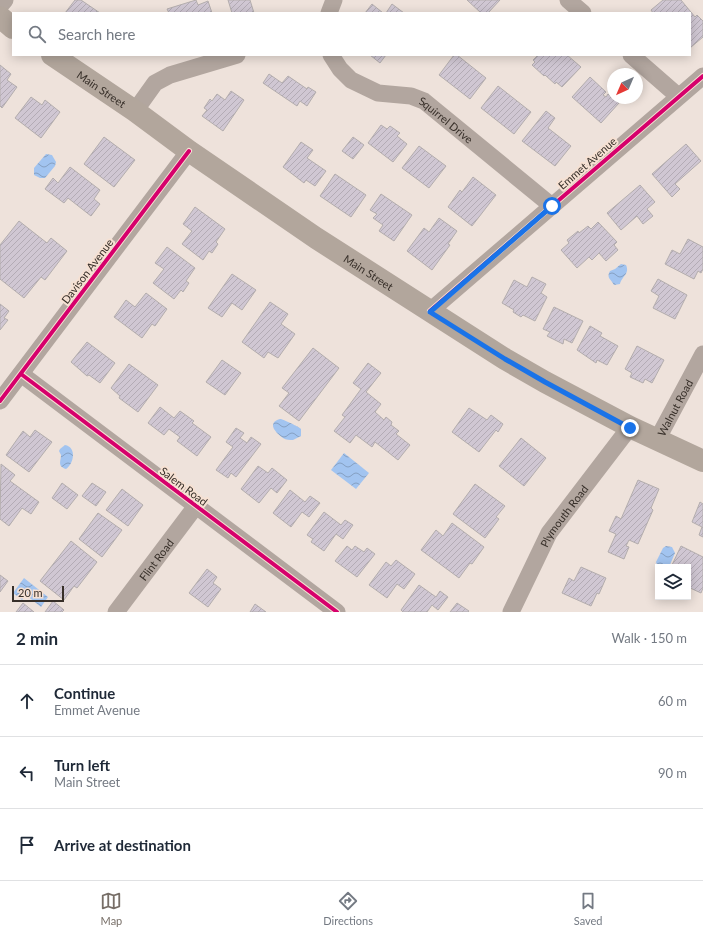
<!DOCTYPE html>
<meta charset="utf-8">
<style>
:root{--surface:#fff;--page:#f2f2f3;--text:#1f2937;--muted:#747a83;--line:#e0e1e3;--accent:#776e67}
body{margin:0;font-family:Lato,sans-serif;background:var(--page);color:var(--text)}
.controls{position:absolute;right:12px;bottom:12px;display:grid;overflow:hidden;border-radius:0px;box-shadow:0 2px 10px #0003}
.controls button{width:36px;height:36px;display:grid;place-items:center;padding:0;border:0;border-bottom:1px solid var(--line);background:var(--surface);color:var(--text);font:20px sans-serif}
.compass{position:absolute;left:607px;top:68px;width:36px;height:36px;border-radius:50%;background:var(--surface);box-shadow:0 2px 10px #0003;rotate:224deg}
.scale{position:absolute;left:12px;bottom:10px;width:52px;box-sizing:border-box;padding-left:4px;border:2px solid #372f29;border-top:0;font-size:11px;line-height:14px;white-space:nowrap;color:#372f29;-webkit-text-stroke:3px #f6e1d3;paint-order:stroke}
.stop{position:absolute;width:12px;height:12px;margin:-9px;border:3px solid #1a73e8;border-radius:50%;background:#fff}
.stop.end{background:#1a73e8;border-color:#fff;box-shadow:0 1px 4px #0008}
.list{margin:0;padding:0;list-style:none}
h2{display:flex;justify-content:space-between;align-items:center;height:52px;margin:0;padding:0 16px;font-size:17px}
h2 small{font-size:13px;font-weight:400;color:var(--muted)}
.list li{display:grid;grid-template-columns:26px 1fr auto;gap:12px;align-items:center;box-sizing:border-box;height:72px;padding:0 16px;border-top:1px solid var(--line)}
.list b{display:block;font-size:15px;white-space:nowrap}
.list p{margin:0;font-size:13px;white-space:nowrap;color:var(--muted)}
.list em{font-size:13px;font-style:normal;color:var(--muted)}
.icon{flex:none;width:22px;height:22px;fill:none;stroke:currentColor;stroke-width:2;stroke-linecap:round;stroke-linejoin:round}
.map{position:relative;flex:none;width:703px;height:612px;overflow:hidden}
.search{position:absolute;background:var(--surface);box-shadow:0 2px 10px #0003;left:12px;right:12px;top:12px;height:44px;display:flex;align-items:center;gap:10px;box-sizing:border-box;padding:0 14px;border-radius:0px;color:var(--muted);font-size:15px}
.sheet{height:268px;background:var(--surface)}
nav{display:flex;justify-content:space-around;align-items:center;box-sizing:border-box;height:56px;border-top:1px solid var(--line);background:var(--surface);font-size:11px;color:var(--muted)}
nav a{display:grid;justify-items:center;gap:2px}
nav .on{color:var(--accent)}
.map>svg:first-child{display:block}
.water{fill:url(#water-waves)}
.building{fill:url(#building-hatch);stroke:#b3adad}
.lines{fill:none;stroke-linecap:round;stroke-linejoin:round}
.street{stroke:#b2a69f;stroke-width:17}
.secondary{stroke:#b2a69c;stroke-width:22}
.cycleway-casing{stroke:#f6e1d3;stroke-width:6}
.cycleway{stroke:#d6006c;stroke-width:4}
.route{stroke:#1a73e8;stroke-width:5}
.labels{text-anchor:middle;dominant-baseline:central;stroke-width:4;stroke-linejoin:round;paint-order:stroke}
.street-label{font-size:11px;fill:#372f29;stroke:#f6e1d3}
</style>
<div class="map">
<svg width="703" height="612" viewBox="0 0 703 612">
<defs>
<pattern id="water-waves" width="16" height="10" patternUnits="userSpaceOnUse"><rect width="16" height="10" fill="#a2c4f0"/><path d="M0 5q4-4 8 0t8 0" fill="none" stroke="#85a0c2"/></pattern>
<pattern id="building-hatch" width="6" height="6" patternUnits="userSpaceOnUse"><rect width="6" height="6" fill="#d0c7d3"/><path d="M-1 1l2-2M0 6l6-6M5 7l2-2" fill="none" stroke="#b3abb5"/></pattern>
</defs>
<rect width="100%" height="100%" fill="#eee2db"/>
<g class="water">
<polygon points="46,154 52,155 56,162 55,166 45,178 40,178 34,175 34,168"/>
<path d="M621 264 626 265C630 274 622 276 620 284L614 285C611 279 606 278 610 271L615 269Z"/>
<path d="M280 419C283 419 299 427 301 429V436L293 440C290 440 286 440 283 438 276 433 266 423 280 419Z"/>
<path d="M65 445C77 447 74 464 66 469 57 466 61 461 61 455L59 451 60 449Z"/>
<polygon points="344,453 369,473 356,489 331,470"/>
<polygon points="666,546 672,547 675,553 669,567 658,568 656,562 663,548"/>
<polygon points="24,578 48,597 41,607 26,595 22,600 13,593"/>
</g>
<g class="building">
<polygon points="75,0 81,0 100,13 65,13"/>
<polygon points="196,0 198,5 208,1 212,13 169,13 167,9"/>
<polygon points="228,0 250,0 254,13 232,13"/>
<polygon points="467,0 500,0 488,13 481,13"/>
<polygon points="663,0 681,0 695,17 697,15 703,21 703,37 690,48 690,13 653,13 651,10"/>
<polygon points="372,4 383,13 365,13"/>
<polygon points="392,4 404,13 386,13"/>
<polygon points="370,55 386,55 380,63"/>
<polygon points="454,55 457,55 486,78 470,99 439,75"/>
<polygon points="538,55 567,55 581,67 562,87 556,82 555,84 545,75 544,76 532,65 535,62 533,60"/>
<polygon points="0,65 11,74 7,80 17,87 2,108 0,106"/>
<polygon points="269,74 282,83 288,76 307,89 308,87 316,92 307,106 300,101 297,106 263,83"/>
<polygon points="590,77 606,92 603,95 606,97 608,94 619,103 601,123 572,97"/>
<polygon points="498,86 531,112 514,134 481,108"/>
<polygon points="231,91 244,100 223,131 202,116 207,110 204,108 210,99 212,101 217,94 225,100"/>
<polygon points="31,97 42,105 45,100 60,112 41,138 15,118"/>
<polygon points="546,111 555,118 548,128 571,146 555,166 522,141"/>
<polygon points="381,125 387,129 390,126 400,133 397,136 407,144 393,162 368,143"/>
<polygon points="104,137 135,160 114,187 84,164"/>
<polygon points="353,137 364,145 353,159 342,151"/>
<polygon points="301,142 313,150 307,158 326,171 315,186 306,180 304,183 283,167"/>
<polygon points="686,144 701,161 675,184 680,189 672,197 652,174"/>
<polygon points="419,146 446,166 429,188 402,168"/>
<polygon points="70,167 100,190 94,199 100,204 91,216 68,198 64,203 45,189 53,178 58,183"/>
<polygon points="335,174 366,195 351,217 320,196"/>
<polygon points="473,177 496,195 472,226 448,207 460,190 462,192"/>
<polygon points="640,185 655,202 647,209 653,216 643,224 637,216 621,230 607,213"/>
<polygon points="381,194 412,215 394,241 379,231 383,225 373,218 377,214 370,210"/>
<polygon points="195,207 225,229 216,242 218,244 212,253 209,251 203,260 182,244 192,231 183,224"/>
<polygon points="439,218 457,231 448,244 450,245 432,270 407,251 424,228 429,232"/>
<polygon points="19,221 47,243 51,238 67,251 45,280 41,277 24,298 0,279 0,245"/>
<polygon points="598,222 617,242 614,245 618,250 606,261 599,253 592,260 589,257 577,268 561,250 569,243 567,240 578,231 579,233 588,226 591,229"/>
<polygon points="688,239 703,247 703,269 701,273 698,271 694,279 665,264 672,250 680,254"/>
<polygon points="167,247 195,268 186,281 189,283 183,292 181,290 174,299 153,283 164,269 155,263"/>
<polygon points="232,274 256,290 242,310 232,303 222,317 208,308"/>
<polygon points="532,277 546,284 541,293 547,297 535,321 523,315 521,317 513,312 514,310 502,303 514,280 527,287"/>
<polygon points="658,279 687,295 675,319 653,308 659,296 651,291"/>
<polygon points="146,293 167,309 155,326 152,324 142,338 114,317 126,300 135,307"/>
<polygon points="270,302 288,314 281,324 295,334 278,358 268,352 264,358 242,342"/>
<polygon points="0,304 9,311 4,318 8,320 0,330"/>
<polygon points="554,307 583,321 572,343 564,339 563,344 547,336 550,332 543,329"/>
<polygon points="590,326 602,333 600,336 618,346 607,365 597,360 596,363 577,350"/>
<polygon points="87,342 115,363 100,383 89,375 87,376 71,362"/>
<polygon points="637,346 664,360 652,383 645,379 643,383 630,377 632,373 625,369"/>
<polygon points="313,348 339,368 299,421 279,406 289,393 282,388"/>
<polygon points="222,360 241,373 225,395 206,382"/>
<polygon points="368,363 381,373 366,392 381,404 375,412 384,420 386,417 392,422 391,425 399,431 396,434 410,445 398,460 375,442 372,447 356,435 350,443 334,431 345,417 342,415 361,389 353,383"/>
<polygon points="129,364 158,385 138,412 119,398 120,396 111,388"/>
<polygon points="160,407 174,418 180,411 194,421 192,423 211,437 197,456 177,441 180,437 169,429 164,435 148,423"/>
<polygon points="469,408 487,420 491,415 503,424 498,432 496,430 479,452 452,432"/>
<polygon points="236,428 244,433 240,438 247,443 251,437 261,444 236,477 231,473 228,478 216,470 233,447 226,442"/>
<polygon points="35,430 52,442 29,472 6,455 23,431 30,437"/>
<polygon points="521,438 546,458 524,486 499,466"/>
<polygon points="1,464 15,475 10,481 39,502 31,514 22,508 9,526 0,519"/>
<polygon points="258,466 268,473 272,468 287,480 277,493 271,488 259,503 241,489"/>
<polygon points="638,480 659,489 651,508 653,510 638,544 629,540 626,546 629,547 624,559 608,552 616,534 609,531 616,516 621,519"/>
<polygon points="62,483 78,495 67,509 52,498"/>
<polygon points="92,483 106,492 96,506 82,496"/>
<polygon points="475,484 505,506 496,517 499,519 485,538 453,514"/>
<polygon points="122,489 143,505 128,526 106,510"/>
<polygon points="290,490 305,502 310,496 320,503 309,517 302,512 291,527 273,513"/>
<polygon points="700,502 703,504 703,537 699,535 702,527 692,522"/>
<polygon points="324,512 341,525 345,520 353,525 343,539 336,534 324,551 311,542 313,539 307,535"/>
<polygon points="98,513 122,530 102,557 79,539"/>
<polygon points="452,523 484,547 472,564 470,563 459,578 421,550 436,530 443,536"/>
<polygon points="71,541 97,562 77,588 74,586 64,600 40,581"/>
<polygon points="347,546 352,550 355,546 364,552 367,548 375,554 357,577 335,561"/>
<polygon points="681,546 703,557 703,588 701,593 688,587 688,579 690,574 688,573 688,567 676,567 672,565"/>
<polygon points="396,560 415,574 404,589 397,584 387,598 369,585 386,562 391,566"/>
<polygon points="581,567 606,578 599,594 597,593 591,606 562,593 569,578 574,581"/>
<polygon points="207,569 217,577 213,583 221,589 208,607 189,593"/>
<polygon points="0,575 8,581 0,592"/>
<polygon points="419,585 436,597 440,591 448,597 438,610 432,605 427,612 403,612 401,610"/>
<polygon points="53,601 64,610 62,612 45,612"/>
<polygon points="23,603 34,612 16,612"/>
<polygon points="457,603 469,611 468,612 450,612"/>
<polygon points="255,604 266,612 250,612"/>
</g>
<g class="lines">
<g class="street">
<polyline points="568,0 583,13"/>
<polyline points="0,6 5,0"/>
<polyline points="329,13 334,0"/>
<path id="s1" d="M331 55 340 69 351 80 378 93 411 96 424 101 552 206"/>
<polyline points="631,55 678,96"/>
<polyline points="135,111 155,83 170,75 237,55"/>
<polyline points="430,311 703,76"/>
<polyline points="21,374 337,612"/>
<polyline points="0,401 189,151"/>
<path id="s2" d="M657 440 703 354"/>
<path id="s3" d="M116 612 196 506"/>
<path id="s4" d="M511 612 549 533 630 427"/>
</g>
<g class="secondary">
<polyline points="0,17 13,28"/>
<path id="s5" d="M52 55 135 111 189 151 316 238 505 359 545 382 630 427 703 461"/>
</g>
<g class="cycleway-casing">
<g id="cycleway">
<polyline points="430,311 703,76"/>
<polyline points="21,374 337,612"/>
<polyline points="0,401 189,151"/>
</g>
</g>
<use href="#cycleway" class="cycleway"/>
</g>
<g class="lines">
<polyline class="route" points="552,206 430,312 505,359 545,382 630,428"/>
</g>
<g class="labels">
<g class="street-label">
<text stroke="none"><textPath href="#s5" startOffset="60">Main Street</textPath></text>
<text stroke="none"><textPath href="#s1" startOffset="138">Squirrel Drive</textPath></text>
<text transform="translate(587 163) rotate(-41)">Emmet Avenue</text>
<text transform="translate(87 271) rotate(-53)">Davison Avenue</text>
<text stroke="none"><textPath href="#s5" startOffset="384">Main Street</textPath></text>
<text stroke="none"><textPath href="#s2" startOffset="37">Walnut Road</textPath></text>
<text transform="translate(184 486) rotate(37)">Salem Road</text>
<text stroke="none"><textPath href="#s4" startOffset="110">Plymouth Road</textPath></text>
<text stroke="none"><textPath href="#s3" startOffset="66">Flint Road</textPath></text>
</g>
</g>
</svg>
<div class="controls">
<button><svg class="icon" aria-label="layers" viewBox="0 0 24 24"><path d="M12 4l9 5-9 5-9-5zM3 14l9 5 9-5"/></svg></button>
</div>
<svg class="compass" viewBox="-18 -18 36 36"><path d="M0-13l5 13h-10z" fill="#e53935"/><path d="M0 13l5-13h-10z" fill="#747a83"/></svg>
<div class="scale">20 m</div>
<div class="stop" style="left:552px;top:206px"></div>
<div class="stop end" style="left:630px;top:428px"></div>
<div class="search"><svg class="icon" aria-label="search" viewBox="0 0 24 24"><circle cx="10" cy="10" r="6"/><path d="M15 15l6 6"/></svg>Search here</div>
</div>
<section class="sheet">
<h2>2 min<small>Walk · 150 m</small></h2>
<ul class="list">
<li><svg class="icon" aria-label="ahead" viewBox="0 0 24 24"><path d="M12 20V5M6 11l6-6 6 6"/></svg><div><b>Continue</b><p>Emmet Avenue</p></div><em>60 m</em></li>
<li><svg class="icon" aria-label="left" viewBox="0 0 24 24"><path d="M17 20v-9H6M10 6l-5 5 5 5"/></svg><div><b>Turn left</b><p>Main Street</p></div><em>90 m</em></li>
<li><svg class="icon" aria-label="arrive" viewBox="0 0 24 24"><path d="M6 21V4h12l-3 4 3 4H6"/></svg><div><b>Arrive at destination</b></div></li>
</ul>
</section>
<nav>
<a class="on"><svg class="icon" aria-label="map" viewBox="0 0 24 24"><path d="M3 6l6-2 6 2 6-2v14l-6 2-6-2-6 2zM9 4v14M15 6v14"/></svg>Map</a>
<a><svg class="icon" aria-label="directions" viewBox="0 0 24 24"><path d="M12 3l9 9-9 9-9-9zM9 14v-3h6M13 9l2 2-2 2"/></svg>Directions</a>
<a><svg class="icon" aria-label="saved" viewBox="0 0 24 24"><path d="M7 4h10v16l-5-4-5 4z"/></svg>Saved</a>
</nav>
